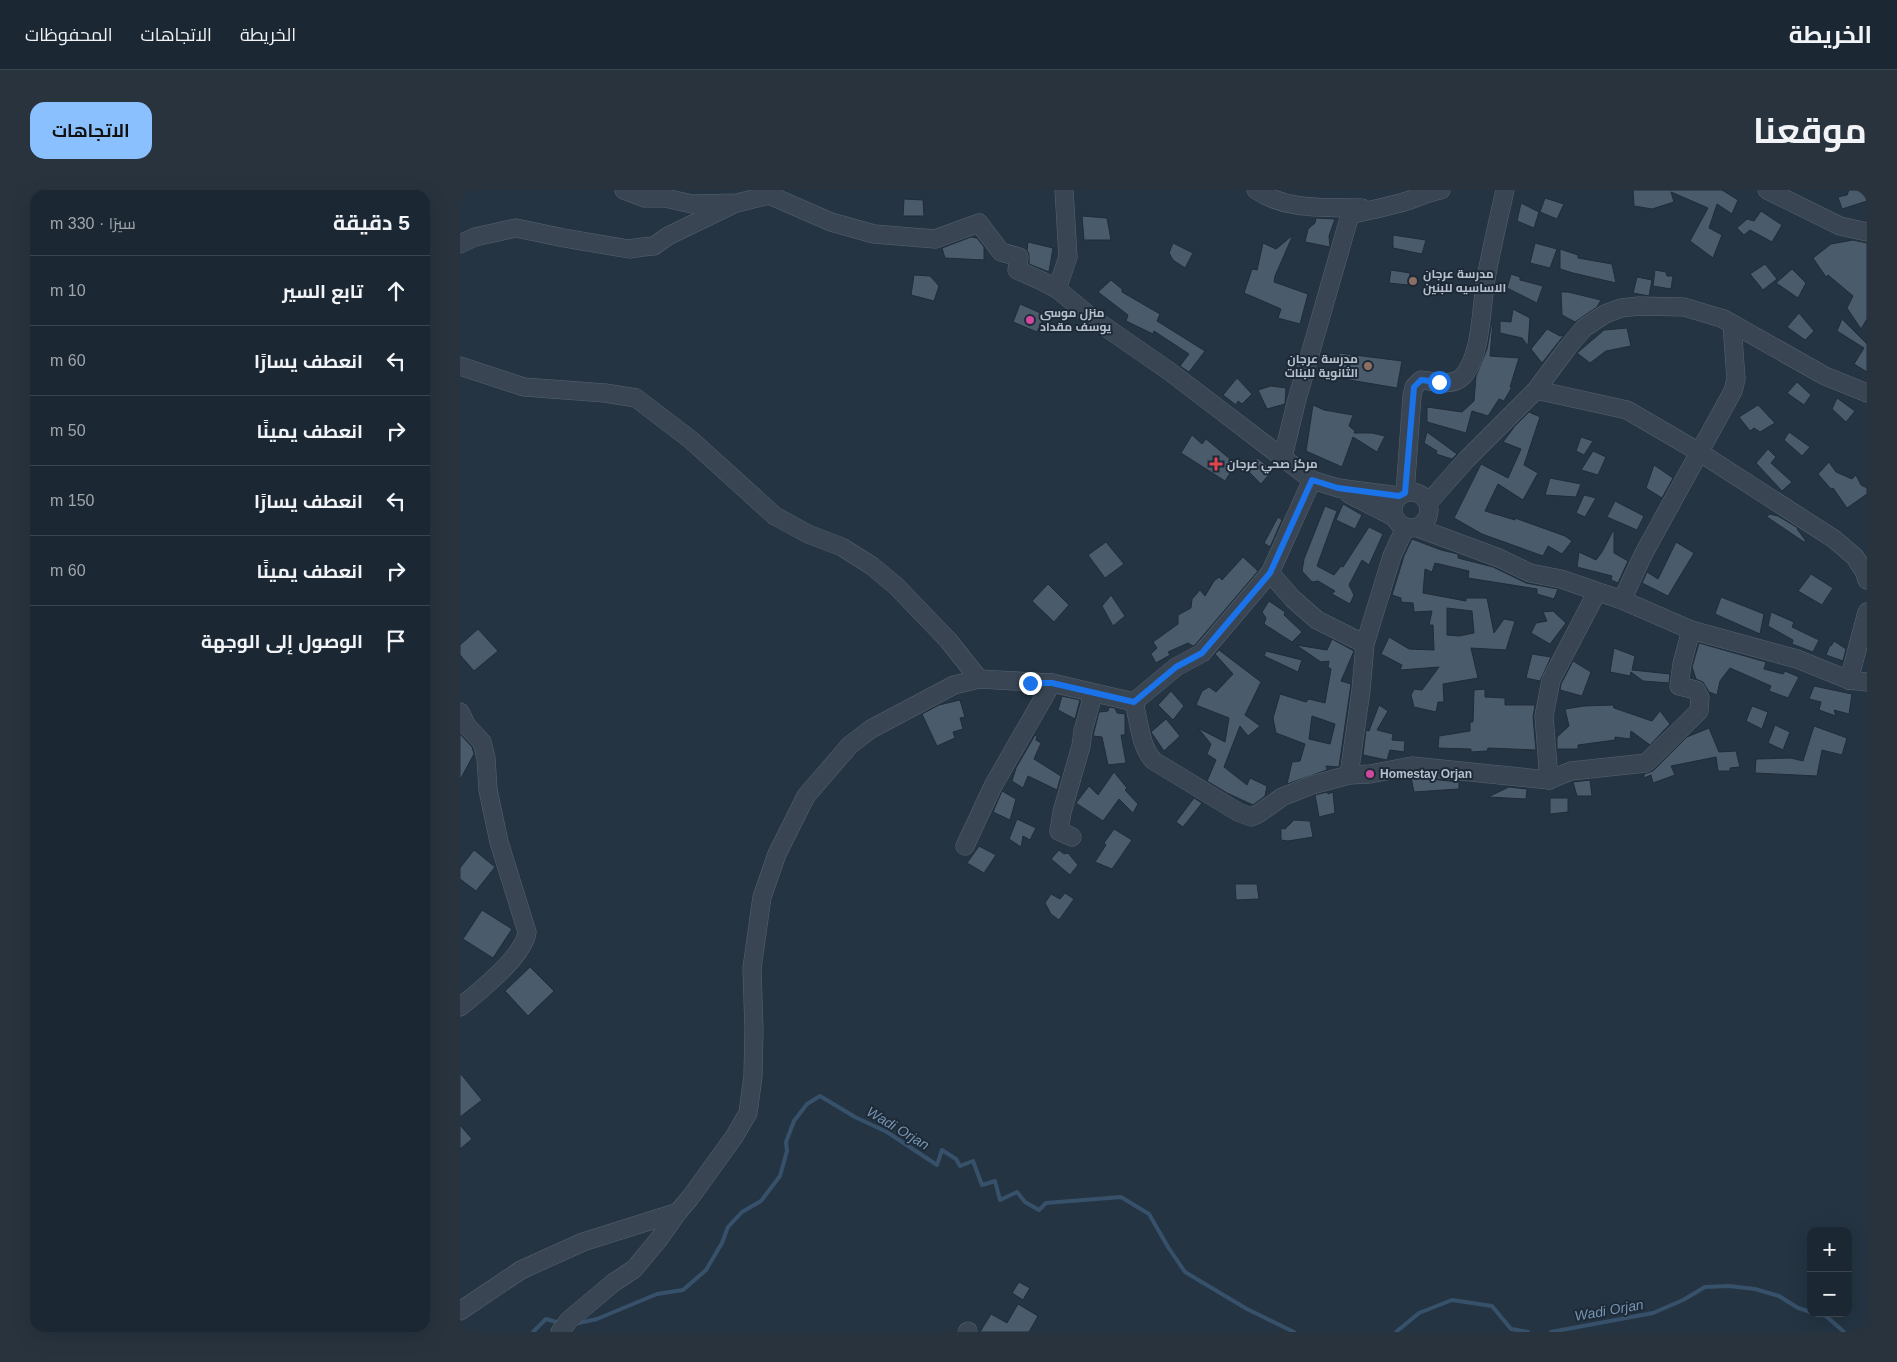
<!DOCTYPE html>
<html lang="ar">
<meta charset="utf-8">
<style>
:root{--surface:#1b2732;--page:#28333e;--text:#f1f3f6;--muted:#a0a5ac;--line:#39444d;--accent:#89c0fd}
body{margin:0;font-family:Arial,Cairo,sans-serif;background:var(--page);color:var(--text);direction:rtl}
.controls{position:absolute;right:15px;bottom:15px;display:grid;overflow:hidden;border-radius:10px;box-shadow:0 5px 20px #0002}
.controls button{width:45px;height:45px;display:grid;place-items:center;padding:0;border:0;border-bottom:1px solid var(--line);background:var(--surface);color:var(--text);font:25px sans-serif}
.stop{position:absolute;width:15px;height:15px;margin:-11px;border:4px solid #1a73e8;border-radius:50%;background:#fff}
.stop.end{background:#1a73e8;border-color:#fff;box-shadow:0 1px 5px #0008}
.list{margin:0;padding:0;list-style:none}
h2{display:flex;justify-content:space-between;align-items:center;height:65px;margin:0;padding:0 20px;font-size:21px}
h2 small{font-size:16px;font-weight:400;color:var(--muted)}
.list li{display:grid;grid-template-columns:32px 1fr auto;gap:15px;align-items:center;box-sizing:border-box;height:70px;padding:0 20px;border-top:1px solid var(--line)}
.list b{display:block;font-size:19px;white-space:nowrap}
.list em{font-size:16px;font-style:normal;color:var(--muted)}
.icon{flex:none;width:28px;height:28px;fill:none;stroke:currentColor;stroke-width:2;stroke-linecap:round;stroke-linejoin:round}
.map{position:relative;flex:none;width:1407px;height:1142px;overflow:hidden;direction:ltr;border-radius:15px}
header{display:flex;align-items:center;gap:30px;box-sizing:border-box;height:70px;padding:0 25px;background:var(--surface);border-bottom:1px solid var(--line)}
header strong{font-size:24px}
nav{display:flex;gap:28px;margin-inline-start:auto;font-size:18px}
.intro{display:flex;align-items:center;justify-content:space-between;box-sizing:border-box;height:120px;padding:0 30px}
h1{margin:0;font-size:35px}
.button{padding:12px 22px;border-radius:15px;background:var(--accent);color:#111;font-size:18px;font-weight:700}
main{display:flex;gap:30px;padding:0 30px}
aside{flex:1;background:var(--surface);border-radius:15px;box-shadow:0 5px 20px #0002}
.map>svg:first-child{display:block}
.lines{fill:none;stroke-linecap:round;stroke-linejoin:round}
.stream{stroke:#37516a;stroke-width:4}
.building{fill:#4a5b6c;stroke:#202c39;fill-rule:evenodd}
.minor-casing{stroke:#57636f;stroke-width:19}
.minor{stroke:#394552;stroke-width:18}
.route{stroke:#1a73e8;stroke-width:6}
.education-dot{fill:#8d6e63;stroke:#1e2a37;stroke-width:2}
.hotel-dot{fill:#d1479c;stroke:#1e2a37;stroke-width:2}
.health-dot{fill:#e0444e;stroke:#1e2a37;stroke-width:2}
.labels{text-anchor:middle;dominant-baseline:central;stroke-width:4;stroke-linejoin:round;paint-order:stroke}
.poi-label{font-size:12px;font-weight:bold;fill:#b6c0cc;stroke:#1e2a37;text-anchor:start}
.water-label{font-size:14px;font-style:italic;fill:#7494b1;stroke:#1e2a37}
</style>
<header>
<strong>الخريطة</strong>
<nav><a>الخريطة</a><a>الاتجاهات</a><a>المحفوظات</a></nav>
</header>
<div class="intro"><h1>موقعنا</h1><a class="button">الاتجاهات</a></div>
<main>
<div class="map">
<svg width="1407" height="1142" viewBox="0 0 1407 1142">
<rect width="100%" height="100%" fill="#243442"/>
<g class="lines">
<g class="stream">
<polyline points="1356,1123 1366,1126 1384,1142"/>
<polyline points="114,1134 137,1129 197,1104 223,1100 246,1080 262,1053 268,1037 282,1022 301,1011 320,986 327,961 326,952 334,931 347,914 360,906 395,927 427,942 477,975 482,960 496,969 500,976 513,971 522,995 535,991 540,1010 557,1002 565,1012 579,1020 586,1013 661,1007 689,1024 708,1057 725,1082 787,1119 834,1142"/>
<polyline points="73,1142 86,1129 100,1133"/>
<polyline points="936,1142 959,1123 992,1110 1032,1116 1051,1139 1068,1142"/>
<polyline points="1091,1142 1193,1123 1223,1110 1245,1097 1269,1096 1295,1099 1319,1106 1338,1118 1351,1122"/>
</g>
</g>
<g class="building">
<polygon points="1173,0 1262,0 1278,10 1272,24 1257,14 1249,38 1262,45 1253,68 1230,51 1248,18 1211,2 1214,12 1192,19 1174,16"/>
<polygon points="1389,0 1407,0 1407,11 1382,19 1378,7 1387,5"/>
<polygon points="1085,8 1104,14 1097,29 1080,22"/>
<polygon points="444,9 463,10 464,26 443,26"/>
<polygon points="1061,13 1079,22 1074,38 1057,31"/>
<polygon points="1301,21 1322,35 1312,52 1290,40 1284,45 1277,38 1287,29 1294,31"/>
<polygon points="622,26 647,28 651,50 624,50"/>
<polygon points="856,28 875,29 869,46 870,57 845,52 848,39 855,33"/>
<polygon points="833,45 815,86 814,92 848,104 840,134 818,128 821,119 784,103 792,79 797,80 803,53 816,59"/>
<polygon points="933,45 966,50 962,64 933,58"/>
<polygon points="511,47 517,48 524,57 524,70 485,68 482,58"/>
<polygon points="1393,50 1407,53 1407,129 1401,139 1387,118 1393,106 1368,85 1366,87 1353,68 1371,54"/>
<polygon points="568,52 593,58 589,82 569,74 569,64 567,60"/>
<polygon points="713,53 733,63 725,78 713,70 709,63"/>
<polygon points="1075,53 1097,59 1090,78 1070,73"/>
<polygon points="1100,59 1118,65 1118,68 1152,74 1156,93 1113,83 1100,79"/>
<polygon points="1305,74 1317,89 1303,100 1290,84"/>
<polygon points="1332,79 1346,93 1338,108 1316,93"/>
<polygon points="931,80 950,83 948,95 929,93"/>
<polygon points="1195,80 1206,82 1207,86 1213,86 1211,99 1193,96"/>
<polygon points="1051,84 1060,87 1060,90 1083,96 1077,113 1047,98"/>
<polygon points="454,85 470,86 479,96 474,111 451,105"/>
<polygon points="1177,87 1192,90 1189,106 1173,103"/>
<polygon points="651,90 662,99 662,102 700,124 697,131 745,161 729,182 720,176 729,164 694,141 693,144 666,131 668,125 638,102"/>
<polygon points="1101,102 1108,102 1141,110 1137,117 1115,132 1102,125"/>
<polygon points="560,114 585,125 577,142 553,132"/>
<polygon points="1053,119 1070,128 1068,156 1062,148 1040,143 1040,131 1051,132"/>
<polygon points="1339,123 1354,141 1345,150 1327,137"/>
<polygon points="1382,129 1407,154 1407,182 1394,174 1404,158 1377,141"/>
<polygon points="1032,131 1033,132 1030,166 1059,168 1050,197 1052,197 1044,211 1039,209 1028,226 1012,221 1006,243 967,232 967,217 1002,222 1014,211 1016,186 1027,159"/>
<polygon points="1167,138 1171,156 1146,161 1130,173 1117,163 1144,140"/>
<polygon points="1087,139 1100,146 1104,145 1082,173 1071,159"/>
<polygon points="879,163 942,171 937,198 878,188"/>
<polygon points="777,188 792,204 782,214 778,211 776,215 763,205"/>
<polygon points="1337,192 1351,205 1344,215 1327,203"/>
<polygon points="811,196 826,198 825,214 807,219 798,200"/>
<polygon points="1377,208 1395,221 1386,232 1372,219"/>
<polygon points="853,215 864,220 893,225 889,236 895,241 894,243 912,243 925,246 917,262 893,247 882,277 846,261"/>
<polygon points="1298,215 1315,233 1300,242 1294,238 1290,241 1279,227"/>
<polygon points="1069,222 1080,227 1064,275 1078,283 1063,310 1038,294 1025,321 1055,330 1055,328 1105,346 1112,351 1102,364 1088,356 1083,366 1022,344 994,328 1021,274 1048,288 1061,259 1043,252 1055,236"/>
<polygon points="967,242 997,264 992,269 976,264 977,261 964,253"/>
<polygon points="1329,242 1350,257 1342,266 1324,250"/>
<polygon points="732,245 742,254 746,249 776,274 765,291 721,263"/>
<polygon points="1121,247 1133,251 1124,265 1116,261"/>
<polygon points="1308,259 1316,267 1311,273 1332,292 1322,301 1296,273"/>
<polygon points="1133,261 1146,267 1138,285 1121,280"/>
<polygon points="797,268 813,280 801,294 789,282"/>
<polygon points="1369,272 1376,282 1392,289 1396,285 1401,295 1407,298 1407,304 1387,318 1373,298 1371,299 1358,284"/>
<polygon points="1194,275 1213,288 1202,308 1186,298"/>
<polygon points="1090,288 1121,294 1116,307 1085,305"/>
<polygon points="1124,305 1136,308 1125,327 1116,323"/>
<polygon points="1155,311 1184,326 1177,340 1147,327"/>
<polygon points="883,314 902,325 895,339 876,330"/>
<polygon points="865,316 877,321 857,376 874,385 881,376 883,377 909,337 923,344 909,375 902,370 889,395 894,405 890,414 872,404 875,401 858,391 852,392 842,381 844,369"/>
<polygon points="1309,324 1318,326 1338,338 1337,339 1346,351 1344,352 1307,327"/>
<polygon points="818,327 822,330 810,357 804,353"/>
<polygon points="1154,339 1154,363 1168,371 1158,393 1151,390 1152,386 1117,377 1119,362 1136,370 1142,362"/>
<path d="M952 349 981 360 998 364V368L1033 377 1066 393 1098 399 1094 409 1077 404V399L1008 388 1009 381 975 373 972 382 965 379 963 403 1006 411V408H1027L1034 443 1044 429 1055 431 1046 460 1011 458 1018 488 983 494 984 512H978L976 522 954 517 951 505 954 499 962 500 979 477 940 480 942 475 921 464 929 447 949 459 974 460 973 435H969L972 421 954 422 953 413 941 412V408L932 405 944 366ZM987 418 1012 421 1014 443 999 446 987 445Z"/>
<polygon points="646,352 664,374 645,388 628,365"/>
<polygon points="1216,352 1234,363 1208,406 1182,393 1187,382 1198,389"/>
<polygon points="783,367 798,381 735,455 733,456 728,453 708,462 710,465 696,473 691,464 697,458 693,452 718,434 718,425 731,418 732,409 740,400 745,406 754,391 759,387 762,390"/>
<polygon points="1351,384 1373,398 1362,415 1338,401"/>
<polygon points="588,394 609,415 594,432 572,411"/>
<polygon points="651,405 665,426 653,436 642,416"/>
<polygon points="1261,407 1304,424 1300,444 1255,424"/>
<polygon points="809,411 825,422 824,425 842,442 832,452 804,434 806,428 802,422"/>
<polygon points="1093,421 1106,433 1090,454 1071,443 1076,433 1087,431 1083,422"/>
<polygon points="1311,422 1334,432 1332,437 1359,450 1353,462 1332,454 1333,450 1308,436"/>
<polygon points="18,439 38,461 14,481 0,465 0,455"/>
<path d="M872 449 894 461 881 491 891 494 879 577 866 576 867 580 827 594 832 572 840 571 845 554 816 543 813 528 820 504 846 512 849 509 865 513 871 479 868 477 869 471 861 472 836 455 867 460ZM852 526 875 534 870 554 849 549Z"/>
<polygon points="1374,451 1386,459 1383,471 1366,465 1370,455 1371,456"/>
<polygon points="1239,453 1306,472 1304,479 1323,484 1325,481 1339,487 1328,508 1309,501 1311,496 1270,478 1260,491 1257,505 1249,502 1243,492 1236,489 1232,477"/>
<polygon points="1154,458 1175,466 1172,480 1210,484 1209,493 1183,491 1171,482 1170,486 1150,482"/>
<polygon points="759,460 801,492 785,525 800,536 788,546 780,536 764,577 787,595 790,588 807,596 805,606 793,615 767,603 747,591 756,570 747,564 751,554 738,538 765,552 769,528 736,515 742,501 749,497 756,502 773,484 755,464"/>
<polygon points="806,461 842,470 838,482 804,466"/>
<polygon points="1072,464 1091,467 1080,491 1066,488"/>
<polygon points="1113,471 1131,482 1122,506 1100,500 1101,494"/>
<polygon points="1354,496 1392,504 1389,524 1374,520 1376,526 1359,520 1361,512 1349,509"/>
<polygon points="1025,499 1025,507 1045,508 1045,515 1075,515 1073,527 1076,560 1028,558 1027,561 1011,562 1011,559 978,558 979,546 1010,541 1010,532 1013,532 1014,500"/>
<polygon points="711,501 724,516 713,530 698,515"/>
<polygon points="602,506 620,510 615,529 598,520"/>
<polygon points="500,510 505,527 500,528 503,539 493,542 495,548 477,556 462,524 479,515"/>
<polygon points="919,515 928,521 917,540 933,544 932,550 945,551 944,562 930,560 927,570 903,565 906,540 909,541"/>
<polygon points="1153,515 1154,518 1192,531 1200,521 1210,534 1190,555 1171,541 1170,549 1155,547 1155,550 1118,555 1118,559 1097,559 1097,547 1109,536 1105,519 1124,516"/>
<polygon points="1292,516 1308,522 1302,539 1286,531"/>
<polygon points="649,517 655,518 657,523 665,524 665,545 661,545 666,573 648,575 642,547 633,546 639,522 648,521"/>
<polygon points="706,529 720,546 704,561 691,542"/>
<polygon points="1315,535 1330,542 1323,560 1308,553"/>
<polygon points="1354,536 1387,548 1382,565 1362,560 1357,586 1295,583 1296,569 1331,568 1343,571"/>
<polygon points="1249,538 1259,562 1276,561 1280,577 1270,578 1270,581 1258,581 1256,567 1211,576 1215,585 1193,593 1191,585 1184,588 1184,584 1193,581 1227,547"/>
<polygon points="0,544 12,557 14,564 0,590"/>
<polygon points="575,545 577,546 576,550 581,553 574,569 601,586 597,600 568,586 563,598 552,591 556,578"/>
<polygon points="654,582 667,598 665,600 678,614 673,623 659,609 643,631 616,613 629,596 638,605"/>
<polygon points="951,587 999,592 999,599 954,602"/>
<polygon points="1130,590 1132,606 1117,606 1113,592"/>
<polygon points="1049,597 1067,599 1066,609 1028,607"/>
<polygon points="542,601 556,609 550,630 533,622"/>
<polygon points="867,602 868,604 873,602 875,623 859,627 855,605"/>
<polygon points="734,608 742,613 723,637 716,632"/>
<polygon points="1090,608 1108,608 1108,622 1090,624"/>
<polygon points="557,629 576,638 570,650 563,646 561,657 549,649"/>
<polygon points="834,630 850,631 853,647 828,651 821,650 821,638 825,639"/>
<polygon points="654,639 672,650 652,679 635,672 646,655 644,653"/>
<polygon points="519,656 536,665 524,683 507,673"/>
<polygon points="14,660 35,677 16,701 0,689 0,678"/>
<polygon points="599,660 604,664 608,663 618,675 610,685 591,669"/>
<polygon points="775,694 797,694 799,709 776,710"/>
<polygon points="605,703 614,709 599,730 591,724 585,713 591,704 600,709"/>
<polygon points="22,720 52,739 33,768 3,749"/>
<polygon points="70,777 94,801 68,826 45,801"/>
<polygon points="0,883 22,910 0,927"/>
<polygon points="0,935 12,949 0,959"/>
<polygon points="559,1092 570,1098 563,1110 552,1103"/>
<polygon points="558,1114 578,1126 569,1142 520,1142 531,1124 547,1133"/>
</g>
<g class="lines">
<g class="minor-casing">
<g id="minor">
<polyline points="164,0 185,8 205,8 232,14 277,13 309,5 371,32 414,44 475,49 519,33 541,62 559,67 557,80 582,91 597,99 631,127 709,181 852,290 878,298 939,306"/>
<path d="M796 0C827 21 866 17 902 18"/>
<polyline points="1307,0 1380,36 1407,42"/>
<polyline points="0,54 15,47 56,38 104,48 169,59 183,57 194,56 208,46 272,15"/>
<polyline points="597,99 608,67 604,0"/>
<polyline points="0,176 64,197 145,203 176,208 231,250 315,326 348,344 382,357 412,376 436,396 488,450 519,489"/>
<polyline points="1076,200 1167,220 1239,262 1374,349 1395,367 1404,381 1407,390"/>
<path d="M823 267 836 213 890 25C904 21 918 19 932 15 949 12 964 3 981 0"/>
<circle cx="951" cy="320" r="18"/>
<path d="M945 303 952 206 954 197 961 190C973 191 992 197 1002 187 1021 168 1021 121 1025 95 1030 63 1038 32 1045 0"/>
<polyline points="889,304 934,327"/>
<polyline points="968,313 1006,270 1076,200 1108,157 1124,138 1145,124 1161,118 1179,116 1224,117 1264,129 1365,186 1407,203"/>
<polyline points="958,338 1039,368 1070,383 1101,389 1162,410 1231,440 1337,469 1389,490 1407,492"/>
<polyline points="810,383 833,409 857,430 905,454"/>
<polyline points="1162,410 1184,363 1273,201 1276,189 1272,134 1265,130"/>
<polyline points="1389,490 1407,422"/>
<path d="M674 512C679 531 680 557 694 571L778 622 791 627 798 624 822 607 852 595 889 585 910 584 952 576 1089 590 1111 581 1186 573 1239 521 1240 508 1236 500 1219 496 1222 474 1231 440"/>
<path d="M0 522 7 536 22 552 26 568 28 600 39 652 67 742C64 766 19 802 0 817"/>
<polyline points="889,585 901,500 905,454 932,366 945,338"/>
<polyline points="1089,590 1084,526 1091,490 1137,402"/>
<polyline points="612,647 599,641 602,622 621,556 623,541 631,512 631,502"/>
<polyline points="505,656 533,596 592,493"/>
<polyline points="0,1121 61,1080 123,1052 218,1022"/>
<polyline points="100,1142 109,1130 153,1093 174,1079 199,1049 218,1022 230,1008 274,947 288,923 293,886 294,840 292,778 302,707 317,664 346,606 390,555 411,539 494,495 519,489 592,493 674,512 716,477 742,463 810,383 852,290"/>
<polyline points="507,1142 508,1141"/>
</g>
</g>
<use href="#minor" class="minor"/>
</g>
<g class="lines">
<polyline class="route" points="570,493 592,493 674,512 716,477 742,463 810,383 852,290 878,298 939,306 945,303 954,197 961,190 979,192"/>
</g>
<g class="education-dot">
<circle cx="953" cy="91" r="5"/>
<circle cx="908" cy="176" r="5"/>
</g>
<g class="hotel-dot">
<circle cx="570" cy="130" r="5"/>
<circle cx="910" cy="584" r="5"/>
</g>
<path class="health-dot" d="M753.5 266.5h5v5h5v5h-5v5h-5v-5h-5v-5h5z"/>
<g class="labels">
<g class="poi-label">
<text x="963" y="84">مدرسة عرجان<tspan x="963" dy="14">الاساسيه للبنين</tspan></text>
<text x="580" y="123">منزل موسى<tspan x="580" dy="14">يوسف مقداد</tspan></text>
<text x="898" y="169" text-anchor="end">مدرسة عرجان<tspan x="898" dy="14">الثانوية للبنات</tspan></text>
<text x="767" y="274">مركز صحي عرجان</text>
<text x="920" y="584">Homestay Orjan</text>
</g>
<g class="water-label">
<text transform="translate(438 938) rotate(31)">Wadi Orjan</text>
<text transform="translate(1149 1120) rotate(-10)">Wadi Orjan</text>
</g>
</g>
</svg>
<div class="controls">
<button>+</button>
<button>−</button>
</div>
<div class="stop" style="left:979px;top:192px"></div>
<div class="stop end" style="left:570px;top:493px"></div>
</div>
<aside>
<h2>5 دقيقة<small>سيرًا · 330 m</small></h2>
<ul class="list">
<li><svg class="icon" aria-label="ahead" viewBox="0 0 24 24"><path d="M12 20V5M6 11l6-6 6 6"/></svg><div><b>تابع السير</b></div><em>10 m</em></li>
<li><svg class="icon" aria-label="left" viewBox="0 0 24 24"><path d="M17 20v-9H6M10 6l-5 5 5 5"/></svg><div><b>انعطف يسارًا</b></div><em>60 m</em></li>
<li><svg class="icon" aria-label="right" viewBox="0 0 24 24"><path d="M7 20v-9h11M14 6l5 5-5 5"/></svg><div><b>انعطف يمينًا</b></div><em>50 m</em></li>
<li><svg class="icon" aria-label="left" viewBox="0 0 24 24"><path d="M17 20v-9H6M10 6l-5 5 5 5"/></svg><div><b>انعطف يسارًا</b></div><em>150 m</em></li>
<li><svg class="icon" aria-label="right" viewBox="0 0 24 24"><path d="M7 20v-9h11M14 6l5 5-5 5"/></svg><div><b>انعطف يمينًا</b></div><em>60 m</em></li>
<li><svg class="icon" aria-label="arrive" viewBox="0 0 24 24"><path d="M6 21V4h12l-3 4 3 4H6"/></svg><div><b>الوصول إلى الوجهة</b></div></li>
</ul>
</aside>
</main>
